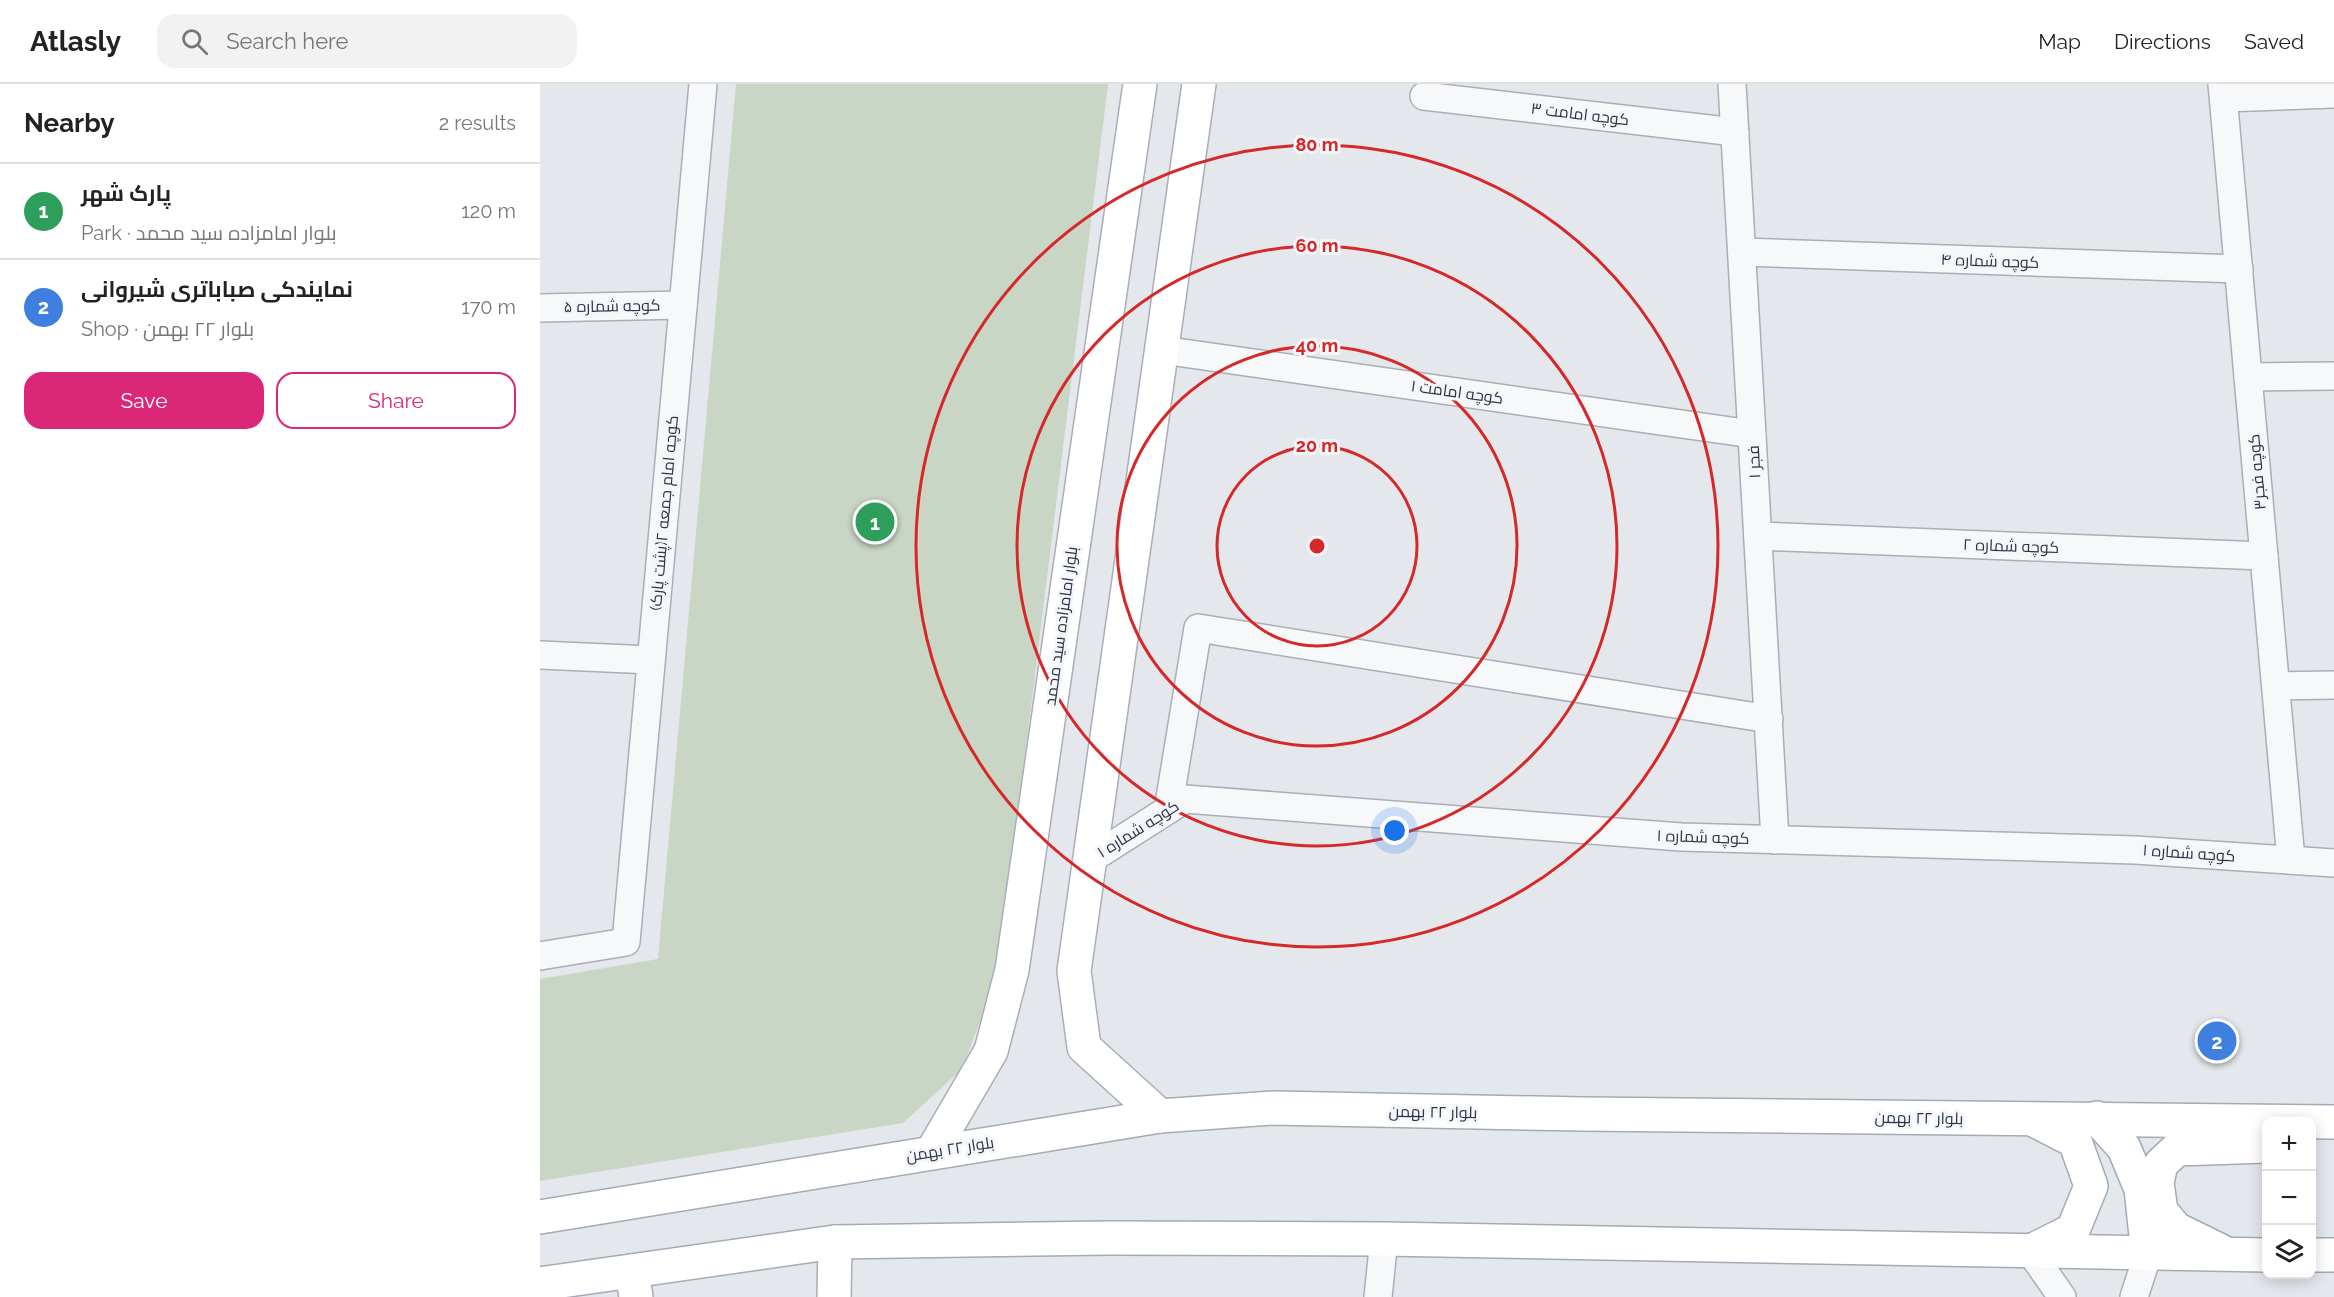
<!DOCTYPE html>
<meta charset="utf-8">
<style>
:root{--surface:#fff;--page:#f2f2f2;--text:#222;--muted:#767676;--line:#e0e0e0;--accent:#db2777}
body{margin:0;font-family:Raleway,Cairo,sans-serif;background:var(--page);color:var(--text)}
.controls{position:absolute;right:18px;bottom:18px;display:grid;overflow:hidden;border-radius:12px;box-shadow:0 3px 15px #0003}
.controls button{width:54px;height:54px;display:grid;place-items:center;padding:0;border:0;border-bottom:2px solid var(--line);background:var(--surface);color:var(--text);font:30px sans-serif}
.you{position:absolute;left:855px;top:747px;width:21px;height:21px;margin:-15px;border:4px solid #fff;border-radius:50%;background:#1a73e8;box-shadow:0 0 0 9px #1a73e833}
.badge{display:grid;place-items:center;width:39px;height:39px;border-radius:50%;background:var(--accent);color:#fff;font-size:20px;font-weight:700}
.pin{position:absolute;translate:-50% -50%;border:3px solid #fff;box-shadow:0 2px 6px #0006}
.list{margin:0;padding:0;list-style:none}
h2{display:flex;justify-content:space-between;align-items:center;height:78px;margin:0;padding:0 24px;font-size:26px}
h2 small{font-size:20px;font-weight:400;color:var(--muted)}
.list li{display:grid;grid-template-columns:39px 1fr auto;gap:18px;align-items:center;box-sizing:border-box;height:96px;padding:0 24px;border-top:2px solid var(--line)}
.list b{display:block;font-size:22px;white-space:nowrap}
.list p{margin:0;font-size:20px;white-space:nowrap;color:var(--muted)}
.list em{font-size:20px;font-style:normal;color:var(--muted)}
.actions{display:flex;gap:12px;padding:18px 24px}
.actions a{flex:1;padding:14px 0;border:2px solid var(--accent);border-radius:18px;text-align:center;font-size:21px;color:var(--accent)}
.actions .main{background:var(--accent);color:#fff}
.icon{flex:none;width:33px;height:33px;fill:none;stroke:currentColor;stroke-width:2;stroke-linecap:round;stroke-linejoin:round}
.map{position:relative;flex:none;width:1794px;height:1213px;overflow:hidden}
header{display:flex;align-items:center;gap:36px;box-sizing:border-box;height:84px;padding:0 30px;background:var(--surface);border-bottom:2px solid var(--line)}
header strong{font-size:28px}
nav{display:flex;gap:33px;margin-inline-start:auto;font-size:21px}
.search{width:420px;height:54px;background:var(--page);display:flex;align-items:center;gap:15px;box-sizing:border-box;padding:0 21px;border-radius:18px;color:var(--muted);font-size:22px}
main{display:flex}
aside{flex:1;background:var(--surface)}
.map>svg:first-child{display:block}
.green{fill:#c9d6c5}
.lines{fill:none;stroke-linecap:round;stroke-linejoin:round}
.street-casing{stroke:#a9aeb7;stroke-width:30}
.secondary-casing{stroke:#a9aeb7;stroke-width:36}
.primary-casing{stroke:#a3abb8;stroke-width:36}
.street{stroke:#f7f8fa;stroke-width:27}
.secondary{stroke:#fff;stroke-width:33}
.primary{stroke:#fff;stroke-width:33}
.ring{fill:none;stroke:#d62828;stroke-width:3}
.labels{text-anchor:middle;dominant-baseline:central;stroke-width:6;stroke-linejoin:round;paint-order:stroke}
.street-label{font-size:16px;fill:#2b3445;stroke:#f4f6f9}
.centre{fill:#d62828;stroke:#f4f6f9;stroke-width:3}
.ring-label{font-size:18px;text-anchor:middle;font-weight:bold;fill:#d62828;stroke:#f4f6f9;stroke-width:6;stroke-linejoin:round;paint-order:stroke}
</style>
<header>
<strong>Atlasly</strong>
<div class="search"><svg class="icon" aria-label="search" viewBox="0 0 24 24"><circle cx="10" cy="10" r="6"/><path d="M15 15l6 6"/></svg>Search here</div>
<nav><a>Map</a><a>Directions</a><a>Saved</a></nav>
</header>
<main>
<aside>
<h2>Nearby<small>2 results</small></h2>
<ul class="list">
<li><span class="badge" style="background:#2e9e5b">1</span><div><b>پارک شهر</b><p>Park · بلوار امامزاده سید محمد</p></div><em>120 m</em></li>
<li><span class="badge" style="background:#3f7fe0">2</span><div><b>نمایندکی صباباتری شیروانی</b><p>Shop · بلوار ۲۲ بهمن</p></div><em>170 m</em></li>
</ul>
<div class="actions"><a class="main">Save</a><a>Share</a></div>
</aside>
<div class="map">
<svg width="1794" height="1213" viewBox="0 0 1794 1213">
<rect width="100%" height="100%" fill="#e4e7ec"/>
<polygon class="green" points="196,0 568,0 458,890 422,985 363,1039 0,1097 0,895 118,875"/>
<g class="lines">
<g class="street-casing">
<g id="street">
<polyline points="1192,0 1235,756"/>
<polyline points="1682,0 1751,776"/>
<polyline points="884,12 1195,48"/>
<polyline points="1684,14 1794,10"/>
<polyline points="1202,168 1699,185"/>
<polyline points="0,224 143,221"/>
<polyline points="622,266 1212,350"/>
<polyline points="1708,293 1794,292"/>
<polyline points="1218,452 1724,472"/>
<polyline points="0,571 111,576"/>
<polyline points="1736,602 1794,601"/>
<polyline points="628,726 658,544 1229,635"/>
<polyline points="551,775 645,715 1141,753 1595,766 1794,779"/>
<polyline points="0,872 86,858 163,0"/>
<polyline points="1490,1167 1522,1213"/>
<polyline points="838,1213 844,1155"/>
<polyline points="1594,1213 1608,1170"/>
</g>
</g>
<g class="secondary-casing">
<g id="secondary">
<polyline points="620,1032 544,963 534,887 659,0"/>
<polyline points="392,1068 451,967 472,886 600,0"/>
<polyline points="92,1187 96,1213"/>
<polyline points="294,1213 295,1158"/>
</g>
</g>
<g class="primary-casing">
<g id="primary">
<polyline points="1557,1034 1584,1064 1601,1105 1608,1170"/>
<polyline points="0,1133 620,1032 733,1024 1042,1030 1794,1038"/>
<polyline points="1495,1165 1533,1146 1551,1102 1535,1057 1496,1037"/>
<polyline points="1681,1167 1636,1145 1621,1127 1617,1099 1621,1080 1637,1065 1726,1062"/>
<polyline points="1772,1171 1794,1171"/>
<polyline points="0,1200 295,1158 569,1154 844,1155 1726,1171"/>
</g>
</g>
<use href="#street" class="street"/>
<use href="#secondary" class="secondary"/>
<use href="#primary" class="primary"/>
</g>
<g class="ring">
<circle cx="777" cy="462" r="100"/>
<circle cx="777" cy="462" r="200"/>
<circle cx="777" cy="462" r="300"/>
<circle cx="777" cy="462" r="401"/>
</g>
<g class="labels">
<g class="street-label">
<text transform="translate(1040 30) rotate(7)">کوچه امامت ۳</text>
<text transform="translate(1450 177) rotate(2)">کوچه شماره ۴</text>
<text transform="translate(72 222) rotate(-1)">کوچه شماره ۵</text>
<text transform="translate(917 308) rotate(8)">کوچه امامت ۱</text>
<text transform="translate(1214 378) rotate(-93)">فجر ۱</text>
<text transform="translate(1717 388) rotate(-95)">کوچه فجر۳</text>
<text transform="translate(124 429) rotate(-85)">کوچه امام جمعه ۲(پشت پارک)</text>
<text transform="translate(1471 462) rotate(2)">کوچه شماره ۲</text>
<text transform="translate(521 542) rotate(-82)">بلوار امامزاده سید محمد</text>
<text transform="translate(598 745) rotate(-32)">کوچه شماره ۱</text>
<text transform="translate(1163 753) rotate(2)">کوچه شماره ۱</text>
<text transform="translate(1649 769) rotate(4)">کوچه شماره ۱</text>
<text transform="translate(893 1028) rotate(1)">بلوار ۲۲ بهمن</text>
<text transform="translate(1379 1034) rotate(1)">بلوار ۲۲ بهمن</text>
<text transform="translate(410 1065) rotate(-9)">بلوار ۲۲ بهمن</text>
</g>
</g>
<circle cx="777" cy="462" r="9" class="centre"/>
<g class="ring-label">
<text x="777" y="67">80 m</text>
<text x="777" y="168">60 m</text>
<text x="777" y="268">40 m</text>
<text x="777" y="368">20 m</text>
</g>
</svg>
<div class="controls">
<button>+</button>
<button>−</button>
<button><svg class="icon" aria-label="layers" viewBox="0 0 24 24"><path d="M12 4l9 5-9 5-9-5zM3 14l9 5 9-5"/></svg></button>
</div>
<div class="you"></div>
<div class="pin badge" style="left:335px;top:438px;background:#2e9e5b">1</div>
<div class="pin badge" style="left:1677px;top:957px;background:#3f7fe0">2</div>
</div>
</main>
